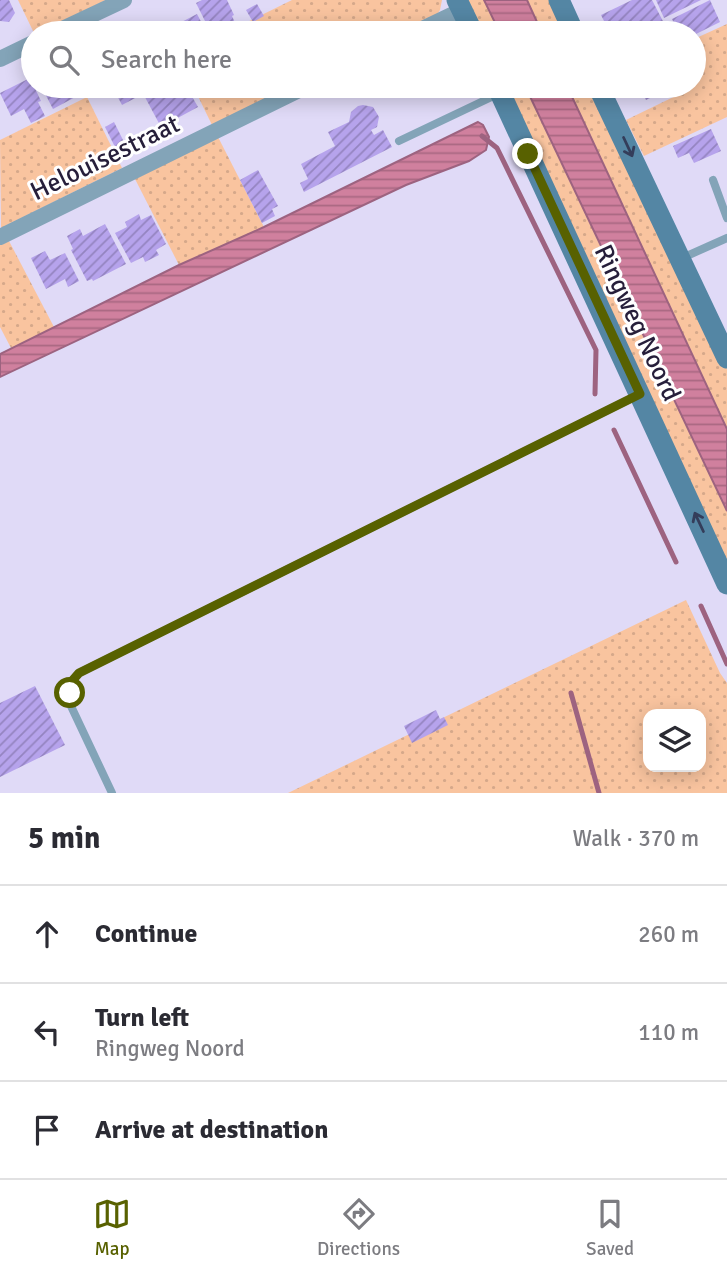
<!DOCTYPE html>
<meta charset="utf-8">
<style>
:root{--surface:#fff;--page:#f7f7f7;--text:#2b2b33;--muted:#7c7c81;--line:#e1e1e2;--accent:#586100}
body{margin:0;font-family:Signika,sans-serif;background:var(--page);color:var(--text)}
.controls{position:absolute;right:21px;bottom:21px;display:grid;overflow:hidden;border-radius:14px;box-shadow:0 4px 18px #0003}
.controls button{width:63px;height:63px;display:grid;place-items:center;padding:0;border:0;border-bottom:2px solid var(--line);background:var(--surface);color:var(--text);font:35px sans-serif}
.stop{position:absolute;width:21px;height:21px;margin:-16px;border:5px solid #586100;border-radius:50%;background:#fff}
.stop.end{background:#586100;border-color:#fff;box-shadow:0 2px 7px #0008}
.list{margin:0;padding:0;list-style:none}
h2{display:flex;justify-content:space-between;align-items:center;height:91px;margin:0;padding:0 28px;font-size:30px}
h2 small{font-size:23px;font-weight:400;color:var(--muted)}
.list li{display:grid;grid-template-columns:46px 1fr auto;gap:21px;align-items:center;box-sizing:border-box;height:98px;padding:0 28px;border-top:2px solid var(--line)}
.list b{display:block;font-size:26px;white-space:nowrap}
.list p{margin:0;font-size:23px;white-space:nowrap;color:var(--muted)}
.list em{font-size:23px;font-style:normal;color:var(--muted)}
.icon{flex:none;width:38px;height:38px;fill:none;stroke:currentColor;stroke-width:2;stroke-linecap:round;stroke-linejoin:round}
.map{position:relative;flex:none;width:727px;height:793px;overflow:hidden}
.search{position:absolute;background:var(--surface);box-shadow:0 4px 18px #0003;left:21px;right:21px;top:21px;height:77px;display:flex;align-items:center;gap:18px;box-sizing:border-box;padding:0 24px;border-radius:38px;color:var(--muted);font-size:26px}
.sheet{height:385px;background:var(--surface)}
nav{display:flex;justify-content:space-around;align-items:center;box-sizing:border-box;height:98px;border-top:2px solid var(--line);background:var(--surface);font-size:19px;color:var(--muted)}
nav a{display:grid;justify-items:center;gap:4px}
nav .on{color:var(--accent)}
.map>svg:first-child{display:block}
.grass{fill:url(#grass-dots);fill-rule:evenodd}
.water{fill:url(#water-rules);stroke:#9d6380;stroke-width:2}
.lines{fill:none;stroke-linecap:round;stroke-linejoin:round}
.stream{stroke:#9d6380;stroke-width:5}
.building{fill:url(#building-hatch)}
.lane{stroke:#83a4b8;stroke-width:8}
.street{stroke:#83a4b8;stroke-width:16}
.secondary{stroke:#5486a4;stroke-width:21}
.oneway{stroke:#343d5a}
.route{stroke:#586100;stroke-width:9}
.labels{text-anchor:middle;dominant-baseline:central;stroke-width:6;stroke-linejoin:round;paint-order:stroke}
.street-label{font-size:26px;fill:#261e3a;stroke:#fff}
</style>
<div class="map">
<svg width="727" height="793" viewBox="0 0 727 793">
<defs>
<pattern id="grass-dots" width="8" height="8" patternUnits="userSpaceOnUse" patternTransform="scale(1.75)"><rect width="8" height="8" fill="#f9c49f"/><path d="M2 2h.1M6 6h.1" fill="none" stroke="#d5a88a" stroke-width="1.8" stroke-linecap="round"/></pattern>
<pattern id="water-rules" width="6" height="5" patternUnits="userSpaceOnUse" patternTransform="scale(1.75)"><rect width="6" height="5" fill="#d0809e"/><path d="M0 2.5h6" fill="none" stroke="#a96882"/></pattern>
<pattern id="building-hatch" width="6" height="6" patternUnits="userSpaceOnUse" patternTransform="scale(1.75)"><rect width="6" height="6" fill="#b6a3ec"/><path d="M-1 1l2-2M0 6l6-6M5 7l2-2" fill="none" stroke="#9484c0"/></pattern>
</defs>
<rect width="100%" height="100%" fill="#e0daf7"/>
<g class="grass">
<polygon points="18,0 106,0 39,33 34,33"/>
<polygon points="292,0 442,0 440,10 436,16 403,33 225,33"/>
<polygon points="466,0 484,0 500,33 481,33"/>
<polygon points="527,0 551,0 567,33 542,33"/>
<polygon points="727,24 727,117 644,156 626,120 694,87 694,39"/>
<polygon points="193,86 294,86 212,125"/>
<polygon points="506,86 525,86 727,511 727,561"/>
<polygon points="567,86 592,86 727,369 727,429"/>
<polygon points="87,97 122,168 1,228 0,140"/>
<polygon points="218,137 264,227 179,265 135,179"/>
<polygon points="9,241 54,327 11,348 0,327 0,245"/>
<path d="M686 600 720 673 727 683V793H288ZM648 714H701V767H648Z"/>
</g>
<g class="water">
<polygon points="484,0 527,0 542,33 500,33"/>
<polygon points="525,86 567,86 727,429 727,511"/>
<polygon points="478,122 483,125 489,137 486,150 469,161 406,185 0,377 0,354 179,265 264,227"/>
</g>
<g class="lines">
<g class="stream">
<polyline points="482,136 497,148 596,350 595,394"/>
<polyline points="614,430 676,562"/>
<polyline points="701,606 727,664"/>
<polyline points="571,693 599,793"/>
</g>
</g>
<g class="building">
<polygon points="0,0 9,0 15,13 9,22 0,21"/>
<polygon points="202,0 227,0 234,15 232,16 237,27 224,33 213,33 210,26 208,27 196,3"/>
<polygon points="632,0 652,0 667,29 658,33 610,33 601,15"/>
<polygon points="656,0 701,0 664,18"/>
<polygon points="710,0 720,22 694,35 694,33 679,33 672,19"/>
<polygon points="257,4 264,16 253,22 246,10"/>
<polygon points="197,14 207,33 163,33 160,27 169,22 172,27"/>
<polygon points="30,78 41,101 38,102 45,116 31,123 24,109 11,116 0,93"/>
<polygon points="41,86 74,86 79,95 53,109"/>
<polygon points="112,86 134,86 139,96 122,105"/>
<polygon points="139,86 186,86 198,107 161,127"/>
<polygon points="639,86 676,86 646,100"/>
<polygon points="363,105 373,107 379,117 377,127 371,130 374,135 383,130 392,147 304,192 300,183 308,179 301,164 335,146 328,132 349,122 351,112 358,106"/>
<polygon points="114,122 125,144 116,149 105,127"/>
<polygon points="711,129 721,151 694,163 689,153 678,158 673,146"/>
<polygon points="258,170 278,206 272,209 275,216 262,223 240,180"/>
<polygon points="139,214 141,220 151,215 166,244 156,250 159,255 145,262 143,257 131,263 115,233 127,227 125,222"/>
<polygon points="105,224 126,264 93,281 92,279 87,281 71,250 73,249 67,236 80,229 83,236"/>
<polygon points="45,251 50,260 65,253 79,281 68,287 65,279 46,289 31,258"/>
<polygon points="35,686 65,745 0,777 0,703"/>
<polygon points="436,710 440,719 444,717 448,725 412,743 404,726"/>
</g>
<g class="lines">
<g class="lane">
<polyline points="399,141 500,93"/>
<polyline points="713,180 727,218"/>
<polyline points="680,259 727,238"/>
<polyline points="112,793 70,704 72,681 79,673 638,395"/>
</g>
<g class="street">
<polyline points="54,33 124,0"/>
<polyline points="414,33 462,10"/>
<polyline points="0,59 33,43"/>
<polyline points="0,237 307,86"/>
</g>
<g class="secondary">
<polyline points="457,0 473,33"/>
<polyline points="559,0 574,33"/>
<polyline points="497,86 727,584"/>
<polyline points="598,86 727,358"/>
</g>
</g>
<defs><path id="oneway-shaft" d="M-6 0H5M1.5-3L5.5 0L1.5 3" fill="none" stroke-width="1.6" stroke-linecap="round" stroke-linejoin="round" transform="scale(1.75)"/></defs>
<g class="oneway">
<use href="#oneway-shaft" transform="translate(628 147) rotate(65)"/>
<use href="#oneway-shaft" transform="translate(699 522) rotate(-115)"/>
</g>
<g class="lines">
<polyline class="route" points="70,693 72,681 79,673 640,394 528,154"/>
</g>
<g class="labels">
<g class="street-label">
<text transform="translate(105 158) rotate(-26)">Helouisestraat</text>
<text transform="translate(637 323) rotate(65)">Ringweg Noord</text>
</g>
</g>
</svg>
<div class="controls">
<button><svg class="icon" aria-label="layers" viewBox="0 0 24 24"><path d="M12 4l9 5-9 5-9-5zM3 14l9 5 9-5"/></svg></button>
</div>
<div class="stop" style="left:70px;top:693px"></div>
<div class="stop end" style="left:528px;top:154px"></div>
<div class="search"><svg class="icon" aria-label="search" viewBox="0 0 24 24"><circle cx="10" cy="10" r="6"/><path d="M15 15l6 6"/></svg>Search here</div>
</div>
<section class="sheet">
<h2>5 min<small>Walk · 370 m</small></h2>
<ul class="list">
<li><svg class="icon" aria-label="ahead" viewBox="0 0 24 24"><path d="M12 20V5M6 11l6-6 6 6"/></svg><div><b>Continue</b></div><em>260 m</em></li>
<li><svg class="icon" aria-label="left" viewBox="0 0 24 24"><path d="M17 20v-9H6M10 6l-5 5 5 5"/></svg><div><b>Turn left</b><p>Ringweg Noord</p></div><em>110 m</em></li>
<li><svg class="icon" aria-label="arrive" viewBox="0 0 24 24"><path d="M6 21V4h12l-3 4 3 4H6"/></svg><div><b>Arrive at destination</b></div></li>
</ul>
</section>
<nav>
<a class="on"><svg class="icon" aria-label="map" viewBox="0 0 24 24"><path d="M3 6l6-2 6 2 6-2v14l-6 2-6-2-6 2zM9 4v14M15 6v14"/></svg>Map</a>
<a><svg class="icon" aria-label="directions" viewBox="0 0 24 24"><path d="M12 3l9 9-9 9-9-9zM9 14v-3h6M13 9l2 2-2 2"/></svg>Directions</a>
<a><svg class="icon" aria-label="saved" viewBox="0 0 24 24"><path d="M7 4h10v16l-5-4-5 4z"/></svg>Saved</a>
</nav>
